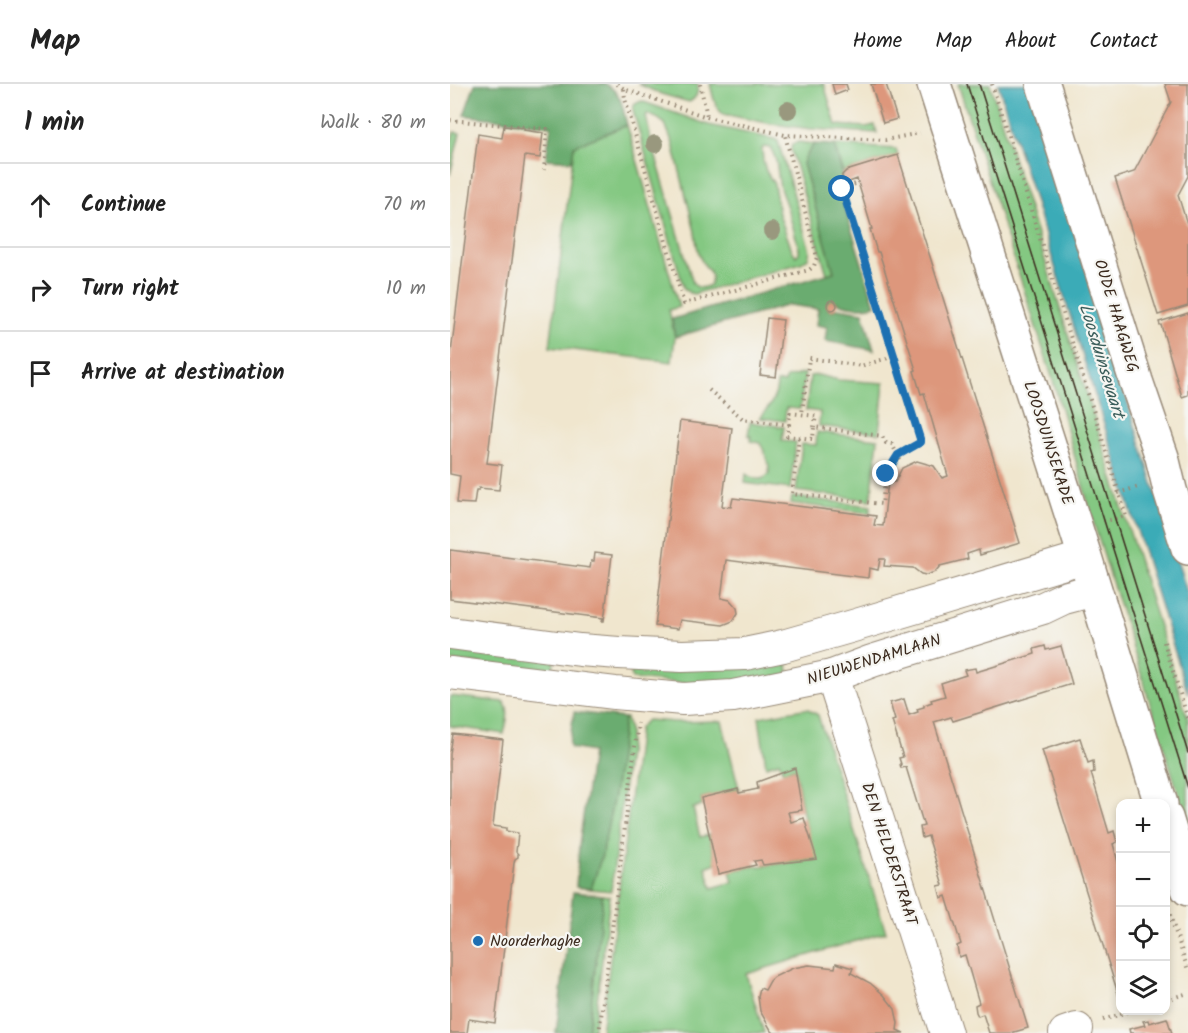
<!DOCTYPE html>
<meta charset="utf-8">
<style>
:root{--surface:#fff;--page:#f6f6f6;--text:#222;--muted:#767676;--line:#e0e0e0}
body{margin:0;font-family:Kalam,sans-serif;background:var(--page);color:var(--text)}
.controls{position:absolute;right:18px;bottom:18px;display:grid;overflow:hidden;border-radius:12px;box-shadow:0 3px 9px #0003}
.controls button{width:54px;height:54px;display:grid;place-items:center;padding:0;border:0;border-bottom:2px solid var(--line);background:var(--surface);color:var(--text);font:30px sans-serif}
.stop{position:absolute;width:18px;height:18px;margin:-14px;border:4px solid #1f6fb2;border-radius:50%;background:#fff}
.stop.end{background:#1f6fb2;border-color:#fff;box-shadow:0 2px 6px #0008}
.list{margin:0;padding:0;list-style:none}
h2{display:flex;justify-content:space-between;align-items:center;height:78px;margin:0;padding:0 24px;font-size:26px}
h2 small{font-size:20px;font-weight:400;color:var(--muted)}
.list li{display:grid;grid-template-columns:39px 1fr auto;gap:18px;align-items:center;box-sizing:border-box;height:84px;padding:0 24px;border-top:2px solid var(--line)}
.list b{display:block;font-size:22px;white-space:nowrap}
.list em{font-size:20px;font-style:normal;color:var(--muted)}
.icon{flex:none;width:33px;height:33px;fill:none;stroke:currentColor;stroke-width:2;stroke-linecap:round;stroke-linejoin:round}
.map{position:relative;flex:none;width:738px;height:949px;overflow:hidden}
header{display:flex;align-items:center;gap:36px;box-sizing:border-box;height:84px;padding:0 30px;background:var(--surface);border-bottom:2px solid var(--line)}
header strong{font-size:28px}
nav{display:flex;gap:33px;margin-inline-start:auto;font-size:21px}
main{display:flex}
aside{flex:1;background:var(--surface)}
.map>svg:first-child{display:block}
.green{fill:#84c882;stroke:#607950;stroke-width:1.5;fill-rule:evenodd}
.forest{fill:#6bac70;stroke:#536b47;stroke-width:1.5}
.water{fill:#3babb7;stroke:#3b6a6a;stroke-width:1.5}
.building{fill:#dd977c}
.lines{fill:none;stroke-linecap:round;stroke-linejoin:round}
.minor-casing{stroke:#968876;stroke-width:34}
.major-casing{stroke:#968876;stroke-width:36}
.path{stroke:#968876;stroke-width:4;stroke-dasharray:1.5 4.5;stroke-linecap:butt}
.minor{stroke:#fff;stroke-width:32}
.major{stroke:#fff;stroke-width:33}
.tram{stroke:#3b2a1e;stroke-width:1.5}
.tree{fill:#99987e}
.route{stroke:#1f6fb2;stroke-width:8}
.poi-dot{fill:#1f6fb2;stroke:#f6f6f2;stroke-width:2}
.labels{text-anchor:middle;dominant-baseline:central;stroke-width:4.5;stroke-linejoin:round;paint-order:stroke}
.street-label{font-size:16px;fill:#3b2a1e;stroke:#f6f6f2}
.poi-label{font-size:16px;fill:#3b2a1e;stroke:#f6f6f2;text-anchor:start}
.water-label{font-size:18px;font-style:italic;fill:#3b5e5b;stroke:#f6f6f2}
</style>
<header>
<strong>Map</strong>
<nav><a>Home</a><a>Map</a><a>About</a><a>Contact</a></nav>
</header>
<main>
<aside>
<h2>1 min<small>Walk · 80 m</small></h2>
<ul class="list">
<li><svg class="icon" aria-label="ahead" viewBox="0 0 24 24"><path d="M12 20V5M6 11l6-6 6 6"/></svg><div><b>Continue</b></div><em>70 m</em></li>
<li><svg class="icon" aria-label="right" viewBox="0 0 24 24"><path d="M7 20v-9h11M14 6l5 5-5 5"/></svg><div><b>Turn right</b></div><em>10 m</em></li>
<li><svg class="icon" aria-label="arrive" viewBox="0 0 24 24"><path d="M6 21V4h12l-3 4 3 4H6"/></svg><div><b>Arrive at destination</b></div></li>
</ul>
</aside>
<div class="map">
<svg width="738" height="949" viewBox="0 0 738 949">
<rect width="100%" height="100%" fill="#f6f6f2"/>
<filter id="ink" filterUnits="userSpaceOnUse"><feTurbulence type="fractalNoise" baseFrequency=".0167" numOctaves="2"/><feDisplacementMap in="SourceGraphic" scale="12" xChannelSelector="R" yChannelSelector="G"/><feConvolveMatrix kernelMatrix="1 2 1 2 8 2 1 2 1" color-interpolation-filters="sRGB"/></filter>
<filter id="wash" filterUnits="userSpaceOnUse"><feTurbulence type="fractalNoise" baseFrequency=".008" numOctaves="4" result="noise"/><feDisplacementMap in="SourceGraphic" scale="24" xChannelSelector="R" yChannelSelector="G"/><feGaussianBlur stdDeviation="1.35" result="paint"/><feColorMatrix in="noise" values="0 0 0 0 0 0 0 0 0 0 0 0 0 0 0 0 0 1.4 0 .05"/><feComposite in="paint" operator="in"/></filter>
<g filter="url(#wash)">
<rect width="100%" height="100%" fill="#f0e6ce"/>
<g class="green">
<path d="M188 0H248C248 9 247 14 239 18L211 10Z"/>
<path d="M260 0H374L386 41 416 43 425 41 427 49 362 45 322 40 273 30C264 23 263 11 260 0Z"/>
<polygon points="508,0 540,0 738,635 738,740 644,440 602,293"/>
<path d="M191 17 259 41 324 55 328 57 360 167 358 174 351 179 244 210 240 209 234 205 183 27V24L185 20ZM197 30 207 34 215 40 223 60 245 148C246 157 247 165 250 173 254 185 265 186 260 201 253 204 248 206 243 199L201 56 196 32ZM314 63 320 64C330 77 326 95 332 110 339 127 344 146 349 165V169L346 172 342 166 329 130 324 100 316 87 313 76 312 65Z"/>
<polygon points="177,41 229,223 219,226 225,253 222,278 100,263 124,62"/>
<polygon points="4,48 10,49 0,91 0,60"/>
<polygon points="349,58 364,60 355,74 353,80 384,188 377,190 341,66 342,60"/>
<polygon points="384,61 446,65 448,71 393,88"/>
<path d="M355 289 350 325 336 324 335 337 310 334C320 322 327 313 327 298L335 299 336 294Z"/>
<polygon points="368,291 389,296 434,299 429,349 369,342 370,328 356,326 360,292"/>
<path d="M300 338 334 343 332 357 346 358 340 405 295 399 296 390C304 396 312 398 319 390 320 381 315 368 310 359L300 357 301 352 298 351Z"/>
<polygon points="367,348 428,355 421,416 346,407 352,360 366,361"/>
<polygon points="342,413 421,422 420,429 341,419"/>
<polygon points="0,557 104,576 103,586 101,587 0,577"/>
<polygon points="335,572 340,591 268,602 182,595 181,590 183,583"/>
<path d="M0 612 54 618C61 627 56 639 54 650L0 642Z"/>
<polygon points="353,625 358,625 368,631 436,848 296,890 314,949 151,949 189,644 197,636 226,638 272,637 289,705 251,714 252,722 243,724 250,753 259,751 266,779 256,783 262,804 283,798 280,787 305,782 313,782 366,775 354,734 345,684 333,687 329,678 316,682 309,633"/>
<polygon points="174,634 176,634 179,646 179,660 161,807 141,805 152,771 164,711"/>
<polygon points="152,811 160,812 143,949 138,949 152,823"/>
</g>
<g class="forest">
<path d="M25 0H155C173 9 172 23 177 41L124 62 122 77 96 75 101 42 14 31Z"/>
<path d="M364 60 384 61 392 88 391 93 393 100 388 102 425 221C411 225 395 223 382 216L378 218V225L382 227 388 224 413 228 424 266 375 257 377 243 366 241 368 225 339 221 225 253 222 235 384 188 353 80 355 74Z"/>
<polygon points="124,628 174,634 164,711 152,771 141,805 126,803 129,762 142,668 121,664 119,660"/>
<polygon points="123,808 152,811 152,823 138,949 106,949"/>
</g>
<polygon class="water" points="548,0 578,0 738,511 738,610"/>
<g id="blocks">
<g class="building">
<polygon points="382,0 396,0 398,6 385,11"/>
<polygon points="421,0 436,0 447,35 433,39"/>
<polygon points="715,0 738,0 738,92 728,111 738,143 738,222 708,231 665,94 684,88 721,18"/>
<polygon points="54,42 74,44 74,46 93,49 90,74 75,72 37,379 52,381 49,406 29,404 29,406 26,406 24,420 7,419 10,392 0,390 0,277 28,50 52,54"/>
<polygon points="448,71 570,459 530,471 529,466 517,470 518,475 490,482 485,488 476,491 471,490 463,484 434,482 435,475 430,475 428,486 419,484 418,494 276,476 271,514 280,516 287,524 288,529 283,537 273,541 230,536 228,545 205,542 230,337 282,344 272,422 281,423 283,414 426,432 424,441 433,442 438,398 445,398 452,384 467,377 484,382 492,394 498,392 474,309 471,310 464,287 466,286 429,168 427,168 420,145 422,145 407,95 394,100 392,94 392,91 396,87"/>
<circle cx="382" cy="221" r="5"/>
<polygon points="738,229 738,311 732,313 711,241 710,241 709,238"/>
<polygon points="317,234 333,236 326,293 310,291"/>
<polygon points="0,466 140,484 141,477 144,477 145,469 162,471 154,537 152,537 153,534 0,515"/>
<polygon points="595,562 596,566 611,562 622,600 503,637 501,633 484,638 578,944 561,949 539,949 533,930 528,932 526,928 525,921 529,919 515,871 509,873 507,862 511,860 496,812 491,814 488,802 493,801 478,752 472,754 470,743 474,742 456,683 451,684 450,680 451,680 449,674 453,673 442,637 445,636 440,619 454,615 459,631 468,628 467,625 474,623 474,621 482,618 481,616 495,612 491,599 516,591 514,586 525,584 526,588 585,570 584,565"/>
<polygon points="3,650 53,656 43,742 56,744 56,747 68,749 66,768 68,770 68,773 65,775 64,779 45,939 19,935 17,949 0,949 0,670"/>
<polygon points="630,654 638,679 643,677 644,688 641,689 659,749 664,747 667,758 663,760 670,785 670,916 592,666"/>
<polygon points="345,684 352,726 338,728 341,738 354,734 367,775 313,781 311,776 304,777 306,781 268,790 251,714 288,705 289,709 308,705 307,698"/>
<polygon points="386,879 403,884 401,889 420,899 434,911 445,925 448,939 447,946 454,949 324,949 321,946 310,927 308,912 310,904 315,906 320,897 324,893 343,884 359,881 385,884"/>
<polygon points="717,934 722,949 680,949 679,945 695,941 693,937 698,936 699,939"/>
</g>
</g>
</g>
<g filter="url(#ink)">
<use href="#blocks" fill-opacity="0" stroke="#968876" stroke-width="1.5"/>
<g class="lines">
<g class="minor-casing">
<g id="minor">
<polyline points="0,549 130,566 169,569 232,572 295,570 333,562 403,542 635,473"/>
<polyline points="0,589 165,609 233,615 283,612 382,592 422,577 593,524 614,514 644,506"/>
<polyline points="382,592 496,949"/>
<polyline points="615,949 627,945"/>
</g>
</g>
<g class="major-casing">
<g id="major">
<polyline points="484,0 635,473 711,720"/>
<polyline points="593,0 686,297 712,373 720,406 738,464"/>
<polyline points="716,734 738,805"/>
</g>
</g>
<g class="path">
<polyline points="167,0 174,5 257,33 335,51 435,56 470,49"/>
<polyline points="250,0 257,32"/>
<polyline points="542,0 676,432 652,438"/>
<polyline points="174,5 175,15 234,220 359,186 364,182 367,173 335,51"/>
<polyline points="0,36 97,45 94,86"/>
<polyline points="405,100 392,105 445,272"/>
<polyline points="259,306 293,335 339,341 337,352 363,355 364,343 432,352 436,359 442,360 452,380"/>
<polyline points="339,341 340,329 366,332 364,343"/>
<polyline points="349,354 342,410 432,420 436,390 448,371 471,358 445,272 411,282 359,274 352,330"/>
<polyline points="668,409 691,402"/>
<polyline points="714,558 738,635"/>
<polyline points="718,825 738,886"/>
<polyline points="716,916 738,909"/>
<polyline points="653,936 683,926"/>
<polyline points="149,949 188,639"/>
</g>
<use href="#minor" class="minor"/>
<use href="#major" class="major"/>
<g class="tram">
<polyline points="517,0 738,704"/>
<polyline points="529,0 738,669"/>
</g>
</g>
<g class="tree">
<circle cx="338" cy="26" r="9"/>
<circle cx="205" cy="60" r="9"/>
<circle cx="322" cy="147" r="9"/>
</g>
</g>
<g class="lines" filter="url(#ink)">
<polyline class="route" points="392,105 471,358 448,371 436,390"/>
</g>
<circle class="poi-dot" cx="28" cy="857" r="6"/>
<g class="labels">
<g class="street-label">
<text transform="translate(666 232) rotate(73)">OUDE HAAGWEG</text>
<text transform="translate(598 359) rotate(72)">LOOSDUINSEKADE</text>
<text transform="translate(424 576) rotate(-17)">NIEUWENDAMLAAN</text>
<text transform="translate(439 770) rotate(72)">DEN HELDERSTRAAT</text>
</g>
<g class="poi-label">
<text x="40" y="857">Noorderhaghe</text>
</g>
<g class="water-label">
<text transform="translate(651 277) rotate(73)">Loosduinsevaart</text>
</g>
</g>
</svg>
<div class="controls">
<button>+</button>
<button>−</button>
<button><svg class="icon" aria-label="locate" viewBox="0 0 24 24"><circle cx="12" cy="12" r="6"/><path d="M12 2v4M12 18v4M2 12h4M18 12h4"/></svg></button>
<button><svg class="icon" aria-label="layers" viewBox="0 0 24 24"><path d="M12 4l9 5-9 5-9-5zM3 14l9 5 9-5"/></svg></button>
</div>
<div class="stop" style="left:392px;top:105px"></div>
<div class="stop end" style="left:436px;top:390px"></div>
</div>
</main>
